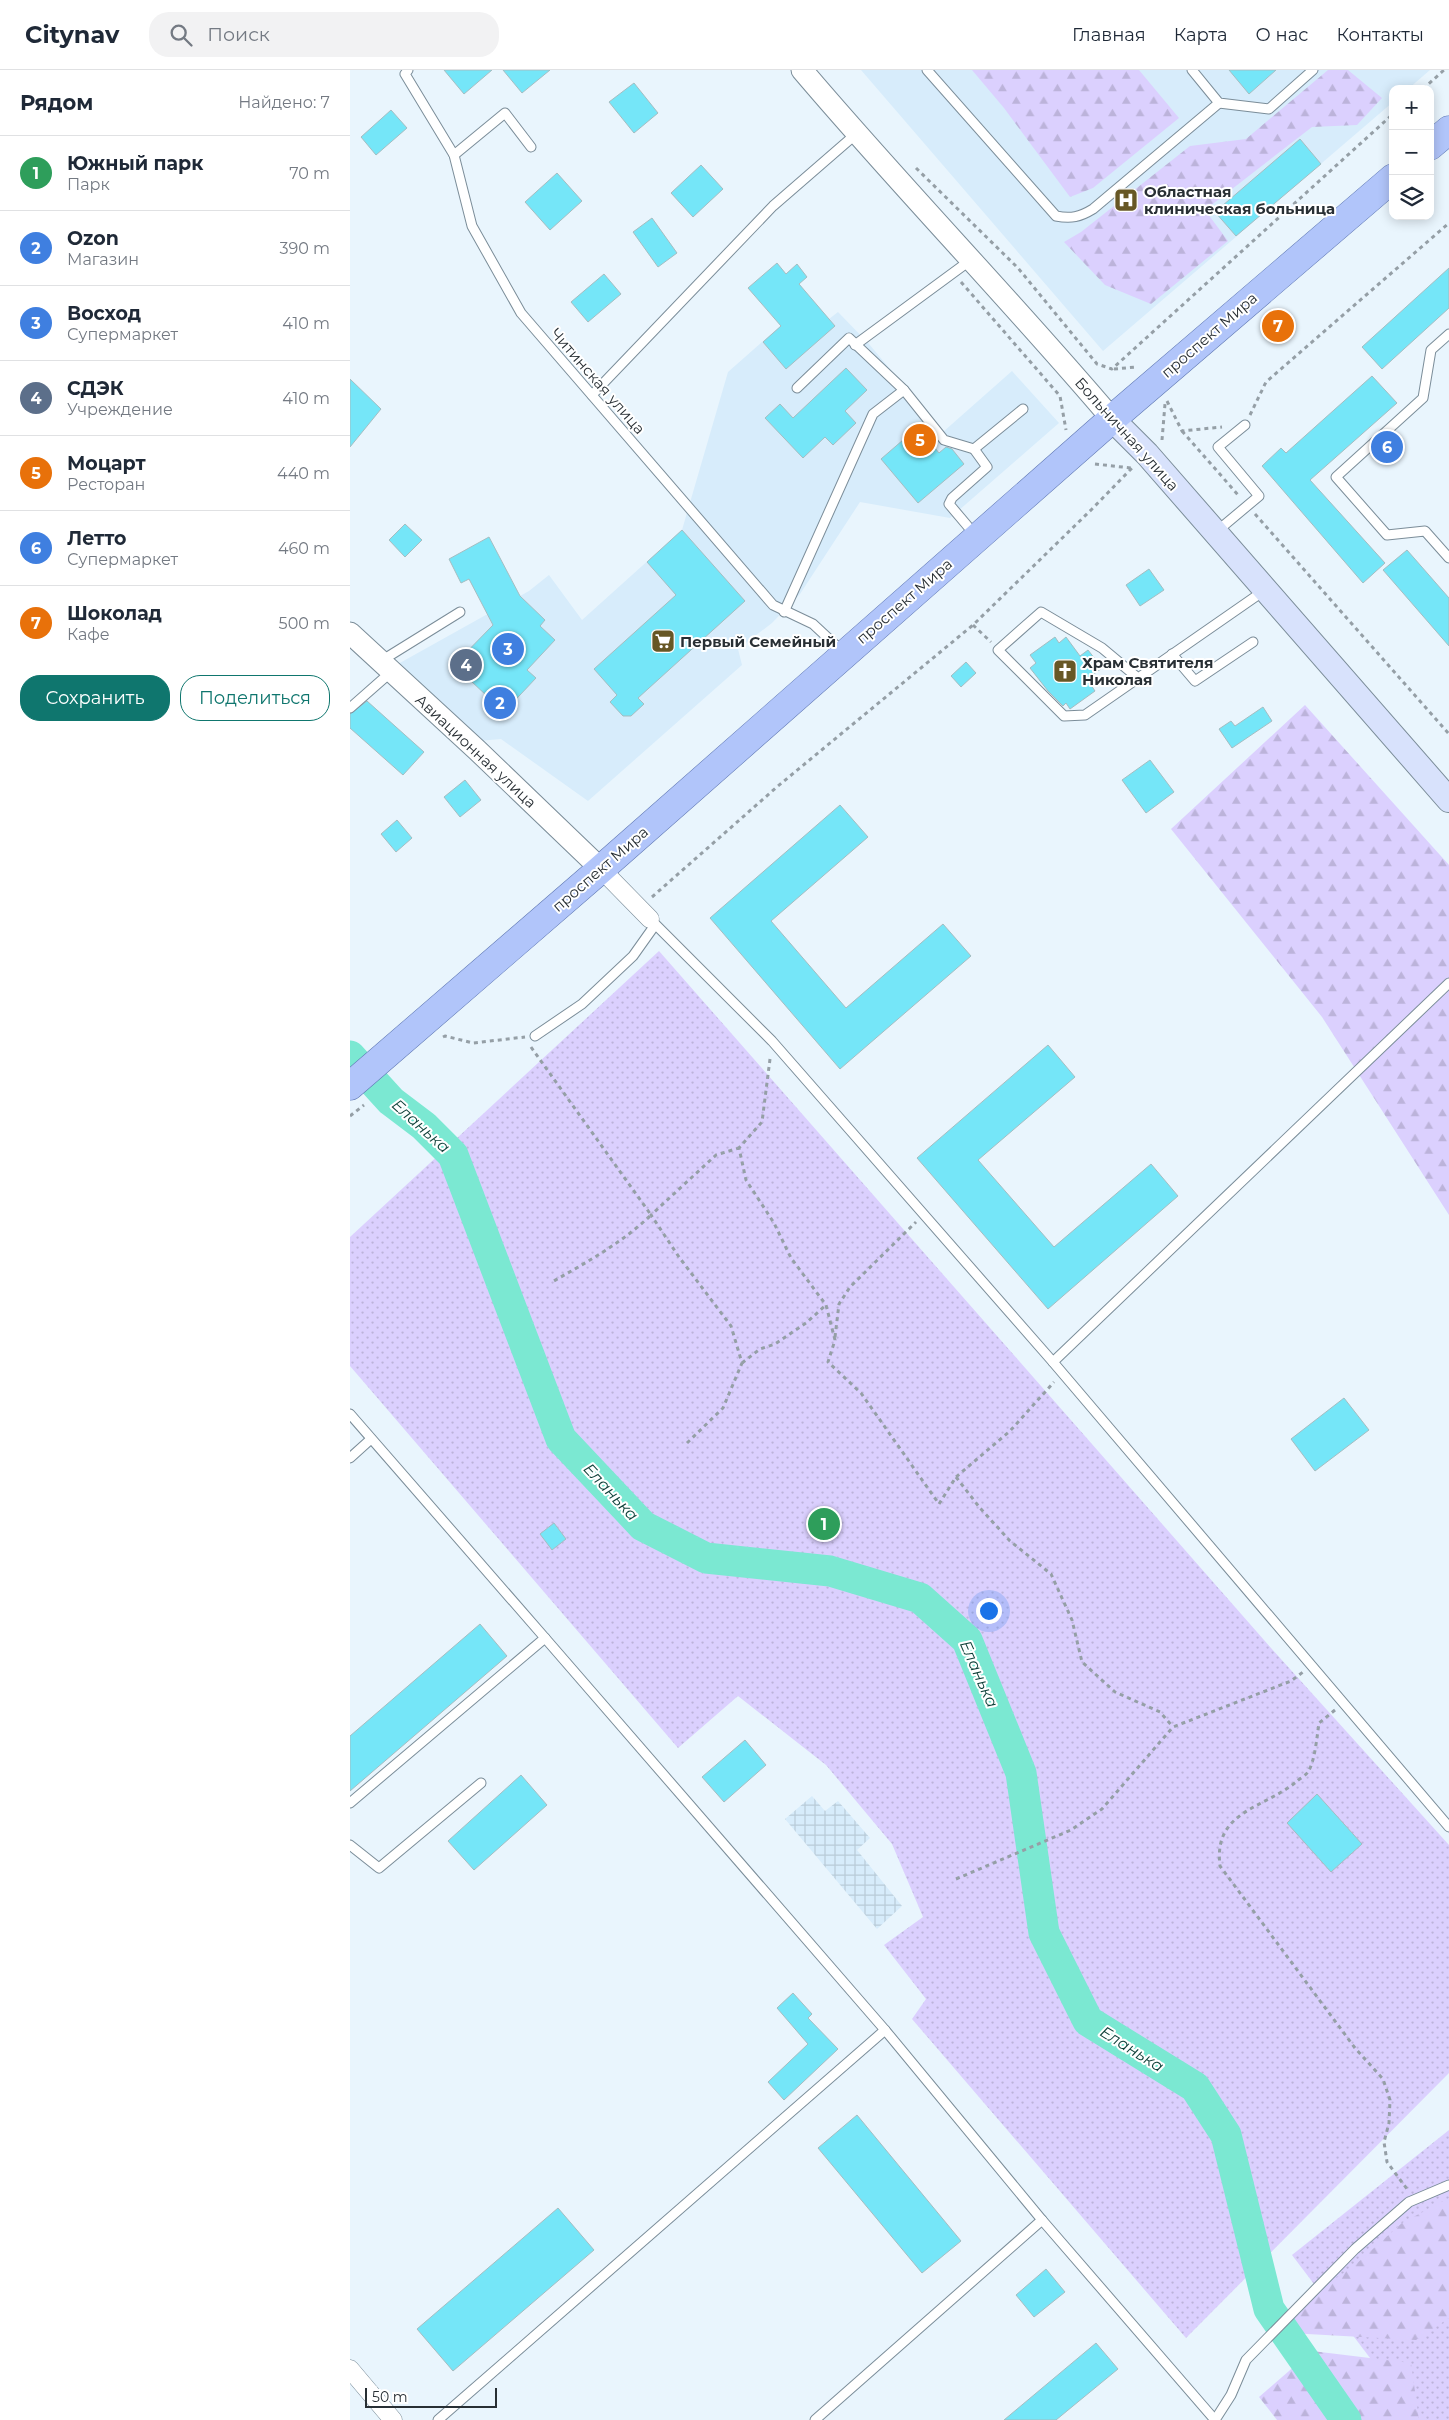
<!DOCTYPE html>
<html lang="ru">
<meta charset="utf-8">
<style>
:root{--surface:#fff;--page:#f2f2f3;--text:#1f2937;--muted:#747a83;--line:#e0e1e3;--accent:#0f766e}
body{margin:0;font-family:Montserrat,sans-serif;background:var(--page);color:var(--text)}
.controls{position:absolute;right:15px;top:15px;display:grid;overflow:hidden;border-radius:10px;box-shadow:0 2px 12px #0003}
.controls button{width:45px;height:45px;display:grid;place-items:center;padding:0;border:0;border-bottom:1px solid var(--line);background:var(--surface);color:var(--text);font:25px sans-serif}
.scale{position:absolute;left:15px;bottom:12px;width:132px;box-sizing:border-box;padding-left:5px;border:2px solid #282f34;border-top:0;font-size:14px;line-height:18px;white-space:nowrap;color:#282f34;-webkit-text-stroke:4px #fff;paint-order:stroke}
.you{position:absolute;left:638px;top:1540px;width:18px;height:18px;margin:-12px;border:4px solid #fff;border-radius:50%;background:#1a73e8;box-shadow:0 0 0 8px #1a73e833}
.badge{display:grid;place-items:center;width:32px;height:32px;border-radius:50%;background:var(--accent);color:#fff;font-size:16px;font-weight:700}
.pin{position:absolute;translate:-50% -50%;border:2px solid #fff;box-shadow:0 1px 5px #0006}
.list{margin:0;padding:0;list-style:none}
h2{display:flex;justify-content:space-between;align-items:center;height:65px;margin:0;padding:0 20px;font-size:21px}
h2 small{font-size:16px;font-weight:400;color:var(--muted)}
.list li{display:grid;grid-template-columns:32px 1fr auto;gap:15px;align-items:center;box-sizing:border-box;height:75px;padding:0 20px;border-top:1px solid var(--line)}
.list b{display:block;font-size:19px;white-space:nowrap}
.list p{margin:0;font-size:16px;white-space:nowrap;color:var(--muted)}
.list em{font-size:16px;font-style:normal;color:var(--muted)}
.actions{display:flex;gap:10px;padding:15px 20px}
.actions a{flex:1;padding:11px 0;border:1px solid var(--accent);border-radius:20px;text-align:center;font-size:18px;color:var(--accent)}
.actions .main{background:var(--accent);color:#fff}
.icon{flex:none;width:28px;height:28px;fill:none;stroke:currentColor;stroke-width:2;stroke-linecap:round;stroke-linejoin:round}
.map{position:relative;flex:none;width:1099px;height:2350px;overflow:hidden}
header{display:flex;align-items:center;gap:30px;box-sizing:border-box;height:70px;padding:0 25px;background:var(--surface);border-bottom:1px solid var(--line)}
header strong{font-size:24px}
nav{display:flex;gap:28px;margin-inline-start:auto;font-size:18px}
.search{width:350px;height:45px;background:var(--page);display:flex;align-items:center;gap:12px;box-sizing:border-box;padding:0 18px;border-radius:20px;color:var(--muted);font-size:19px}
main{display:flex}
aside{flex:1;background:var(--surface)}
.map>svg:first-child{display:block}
.built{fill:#d7ecfb}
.industrial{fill:url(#industrial-grid)}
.grass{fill:url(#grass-dots)}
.forest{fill:url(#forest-firs)}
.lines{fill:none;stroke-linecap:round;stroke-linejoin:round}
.river{stroke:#7be8d2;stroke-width:31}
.building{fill:#75e6f8;stroke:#a5bdc1}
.service-casing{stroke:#7b8d99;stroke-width:11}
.minor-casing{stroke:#7b8d99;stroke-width:19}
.tertiary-casing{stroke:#7b8d99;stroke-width:23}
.secondary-casing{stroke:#7b8d99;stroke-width:26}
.primary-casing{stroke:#5f77b2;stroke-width:29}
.path{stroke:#959fa6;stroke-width:3;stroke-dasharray:4 4;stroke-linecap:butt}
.service{stroke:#fff;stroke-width:9}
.minor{stroke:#fff;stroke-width:18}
.tertiary{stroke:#fff;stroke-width:21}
.secondary{stroke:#d8e2fc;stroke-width:24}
.primary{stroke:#b1c5fa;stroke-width:28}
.labels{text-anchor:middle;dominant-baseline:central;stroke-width:4;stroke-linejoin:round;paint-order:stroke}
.poi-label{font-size:15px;font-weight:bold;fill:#282f34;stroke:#fff;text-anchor:start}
.street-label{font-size:15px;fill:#282f34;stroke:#fff}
.water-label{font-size:16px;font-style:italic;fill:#0b3e36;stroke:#fff}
</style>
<header>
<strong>Citynav</strong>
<div class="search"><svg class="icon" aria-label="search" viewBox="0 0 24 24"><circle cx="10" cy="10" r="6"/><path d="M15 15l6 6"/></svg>Поиск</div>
<nav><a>Главная</a><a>Карта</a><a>О нас</a><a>Контакты</a></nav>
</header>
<main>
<aside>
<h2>Рядом<small>Найдено: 7</small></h2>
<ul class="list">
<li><span class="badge" style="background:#2e9e5b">1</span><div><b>Южный парк</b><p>Парк</p></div><em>70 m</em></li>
<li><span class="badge" style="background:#3f7fe0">2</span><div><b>Ozon</b><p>Магазин</p></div><em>390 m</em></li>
<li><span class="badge" style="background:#3f7fe0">3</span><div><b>Восход</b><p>Супермаркет</p></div><em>410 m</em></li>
<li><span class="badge" style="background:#5c6f8a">4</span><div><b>СДЭК</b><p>Учреждение</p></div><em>410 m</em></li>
<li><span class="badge" style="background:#e8710a">5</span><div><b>Моцарт</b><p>Ресторан</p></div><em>440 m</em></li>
<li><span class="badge" style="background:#3f7fe0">6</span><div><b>Летто</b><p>Супермаркет</p></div><em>460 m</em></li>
<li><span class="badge" style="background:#e8710a">7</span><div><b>Шоколад</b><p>Кафе</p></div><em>500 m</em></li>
</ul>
<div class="actions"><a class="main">Сохранить</a><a>Поделиться</a></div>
</aside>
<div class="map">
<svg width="1099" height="2350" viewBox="0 0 1099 2350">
<defs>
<pattern id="industrial-grid" width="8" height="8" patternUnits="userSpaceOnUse" patternTransform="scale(1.25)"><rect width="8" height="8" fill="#d7ecfb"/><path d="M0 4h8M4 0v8" fill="none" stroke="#b9cbd8"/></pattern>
<pattern id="grass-dots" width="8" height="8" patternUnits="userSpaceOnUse" patternTransform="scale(1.25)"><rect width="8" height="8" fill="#dbd0fe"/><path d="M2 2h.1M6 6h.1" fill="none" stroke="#bcb3da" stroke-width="1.8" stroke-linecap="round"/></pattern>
<pattern id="forest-firs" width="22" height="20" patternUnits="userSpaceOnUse" patternTransform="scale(1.25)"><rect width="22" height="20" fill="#dbd0fe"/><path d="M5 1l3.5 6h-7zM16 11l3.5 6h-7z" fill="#bcb3da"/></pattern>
</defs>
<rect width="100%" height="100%" fill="#e9f5fd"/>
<g class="built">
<polygon points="511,0 1080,0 1058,19 1043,19 1043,32 753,281"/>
<polygon points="461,229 479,249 488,242 519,274 593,362 662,301 709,353 600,448 510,432 450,524 422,553 388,579 392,595 238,731 151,669 128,671 48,594 179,521 199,505 232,550 332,460 378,302"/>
</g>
<polygon class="industrial" points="462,1726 475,1741 488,1731 520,1768 507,1780 552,1836 527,1859 435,1749"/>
<g class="grass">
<polygon points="309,881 921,1578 1099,1775 1099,2003 836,2268 562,1949 576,1929 534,1875 573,1847 542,1774 476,1695 388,1626 328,1678 0,1296 0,1167"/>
<polygon points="1099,2060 1099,2350 1067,2350 942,2185"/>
</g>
<g class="forest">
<polygon points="622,0 789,0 829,48 743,118 720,127 654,38"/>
<polygon points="978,0 998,0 1032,28 1007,55 962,57 855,140 878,171 801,234 755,215 714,172 731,162 840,76 896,69"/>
<polygon points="955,635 1099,795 1099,1145 972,947 821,759"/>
<polygon points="1099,2128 1099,2248 1066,2270 939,2263 935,2255 953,2231 1005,2195 1052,2153"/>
<polygon points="962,2281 1061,2293 1069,2350 927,2350 909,2327"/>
</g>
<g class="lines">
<polyline class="river" points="0,986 41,1031 74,1056 103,1085 211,1369 293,1456 356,1488 480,1501 570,1528 617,1570 671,1703 694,1863 738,1951 845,2017 876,2065 919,2239 996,2350"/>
</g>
<g class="building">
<polygon points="94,0 142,0 114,24"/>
<polygon points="153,0 200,0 172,23"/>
<polygon points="879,0 926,0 899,24"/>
<polygon points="284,13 308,43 284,63 259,32"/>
<polygon points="41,40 57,58 26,85 11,67"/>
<polygon points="950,69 971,94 886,166 865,142"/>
<polygon points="351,95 373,119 343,147 321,123"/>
<polygon points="207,103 232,131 200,160 175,132"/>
<polygon points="302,148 327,183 308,197 283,162"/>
<polygon points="427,193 436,204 447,194 457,207 449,214 485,256 436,299 413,272 431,256 398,218"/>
<polygon points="1099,198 1099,238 1032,299 1012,277"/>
<polygon points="254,204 271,224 238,252 221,232"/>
<polygon points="496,298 517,320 495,341 506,353 483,375 475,367 453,388 415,348 430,334 443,348"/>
<polygon points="1022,306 1047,333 960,410 1035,493 1013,513 912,396 931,378 936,383"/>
<polygon points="0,309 31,339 0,377"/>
<polygon points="568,357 589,383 596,377 602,379 614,394 568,433 531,389"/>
<polygon points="55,454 72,470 55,487 39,470"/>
<polygon points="332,460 395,531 288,628 294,634 281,646 273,646 260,632 267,625 244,599 326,525 297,492"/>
<polygon points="139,467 170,526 195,550 190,556 205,570 177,600 186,608 154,642 104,595 143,555 119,509 111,513 99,489"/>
<polygon points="1057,480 1099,528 1099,576 1033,500"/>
<polygon points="799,499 814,520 790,536 776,515"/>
<polygon points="705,567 709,573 716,567 730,586 738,580 752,598 737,609 745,621 720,639 716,633 713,636 698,621 680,598 686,593 680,585"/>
<polygon points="616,592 626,603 611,617 601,606"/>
<polygon points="17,631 74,682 53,705 0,658 0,644"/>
<polygon points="913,637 922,651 882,678 869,659 881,651 885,656"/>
<polygon points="800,690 824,722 796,743 772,710"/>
<polygon points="115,710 131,730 110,747 94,727"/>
<polygon points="490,735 518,767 421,851 496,938 593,854 621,886 490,999 360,848"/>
<polygon points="47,750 62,768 46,782 31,764"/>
<polygon points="698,975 725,1007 628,1090 704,1177 801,1094 828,1126 698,1239 567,1088"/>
<polygon points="994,1328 1019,1360 965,1401 941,1369"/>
<polygon points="204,1453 216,1469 202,1480 190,1464"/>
<polygon points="130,1554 157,1586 0,1721 0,1666"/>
<polygon points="395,1670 416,1695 374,1732 352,1707"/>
<polygon points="171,1705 197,1735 124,1800 98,1771"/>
<polygon points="967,1724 1012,1774 981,1802 937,1753"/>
<polygon points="443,1923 462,1944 458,1948 488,1979 434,2030 418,2012 458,1974 427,1938"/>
<polygon points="507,2045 611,2171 572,2203 468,2078"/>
<polygon points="208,2138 244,2180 103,2301 67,2259"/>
<polygon points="696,2199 715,2222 684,2247 666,2225"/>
<polygon points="746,2273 768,2299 706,2350 654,2350"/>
</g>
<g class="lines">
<g class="service-casing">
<g id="service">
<polyline points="58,0 55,4 104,85 122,156 171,243 423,535 463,554 492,581"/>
<path d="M577 0 706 146C721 149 730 147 743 139L869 33"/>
<polyline points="842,0 869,33 919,39 963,0"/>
<polyline points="104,85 155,43 181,77"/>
<polyline points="1099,264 1081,280 1073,328 986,407 1037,465 1075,461 1099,488"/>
<polyline points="505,275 622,189"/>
<polyline points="447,318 499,268 554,320"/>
<polyline points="242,325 423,136 506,64"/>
<polyline points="624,379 637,397 602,428 599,434 626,466"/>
<polyline points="866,462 909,426 868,377 895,355"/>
<polyline points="434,542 523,344 554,320 594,370 624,379 673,339"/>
<polyline points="822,584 845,611 903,572"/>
<polyline points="31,591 110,542"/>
<polyline points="788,608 752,578 691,542 648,580 714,646 735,645 915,520"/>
<polyline points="0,638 41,602"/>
<polyline points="300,849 422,971 703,1292 1099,913"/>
<polyline points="185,966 232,934 283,886 305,855"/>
<polyline points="703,1292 1099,1757"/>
<polyline points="0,1344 195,1568 0,1733"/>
<polyline points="0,1388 21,1369"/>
<polyline points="195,1568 535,1960 692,2150 865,2350"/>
<polyline points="0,1775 29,1798 131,1713"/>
<polyline points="88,2350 535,1960"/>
<polyline points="465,2350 692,2150"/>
<polyline points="865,2350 881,2325 896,2290 1005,2179 1059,2132 1099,2115"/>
</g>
</g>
<g class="minor-casing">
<g id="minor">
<polyline points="251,799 300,849"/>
<polyline points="0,2299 43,2350"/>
</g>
</g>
<g class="tertiary-casing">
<g id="tertiary">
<path d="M452 0C553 119 661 230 762 349"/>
<polyline points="0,563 127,680 251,799"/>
</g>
</g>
<g class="secondary-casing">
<polyline id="secondary" points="762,349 797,384 1099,730"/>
</g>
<g class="primary-casing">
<g id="primary">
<polyline points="1080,76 1099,60"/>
<polyline points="0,1016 251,799 762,349 1043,108"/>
</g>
</g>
<g class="path">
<polyline points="1073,19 1094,0"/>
<polyline points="566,98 668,198 747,294 762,299 1043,44"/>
<polyline points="611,212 710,326 716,360"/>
<polyline points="764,299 787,297"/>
<polyline points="817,331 832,361 872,357"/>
<polyline points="900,345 916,312 1099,153"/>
<polyline points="832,361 889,426"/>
<polyline points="812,370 815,334"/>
<polyline points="745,394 781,398"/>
<polyline points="905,444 1099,664"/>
<polyline points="623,555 641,572"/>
<polyline points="302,827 428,716 623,555 742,439 782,398"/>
<polyline points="93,967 95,966 123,973 175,967"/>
<path d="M181 977 301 1145C272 1173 237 1192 202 1212"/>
<polyline points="420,989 412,1052 389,1078 396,1110 424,1153 441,1188 476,1235 485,1270 478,1292 511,1323 589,1434 606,1407 660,1361 704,1312"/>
<polyline points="0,1046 14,1035"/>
<polyline points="485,1267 489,1234 500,1217 566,1152"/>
<polyline points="392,1293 410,1279 425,1274 456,1253 476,1235"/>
<polyline points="337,1373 373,1338 392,1293 381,1256 329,1187 301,1145 366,1085 389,1078"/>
<polyline points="606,1407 630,1438 660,1471 701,1504 722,1550 732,1592 765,1622 810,1642 823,1657"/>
<path d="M985 1640 969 1653C967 1666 965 1691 958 1702 955 1706 949 1709 946 1712 913 1739 863 1741 870 1796L1005 1978 1033 2009 1040 2030 1039 2053 1034 2072 1037 2092 1057 2119"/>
<polyline points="606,1809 721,1760 752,1739 823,1657 941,1611 953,1602"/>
</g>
<use href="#service" class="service"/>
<use href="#minor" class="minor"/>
<use href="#tertiary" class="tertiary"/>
<use href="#secondary" class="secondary"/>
<use href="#primary" class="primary"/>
</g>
<defs>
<g id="hospital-square" transform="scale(1.25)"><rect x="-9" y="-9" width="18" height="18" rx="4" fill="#675725" stroke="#fff"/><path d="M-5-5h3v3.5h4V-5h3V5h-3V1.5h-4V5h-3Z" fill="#fff"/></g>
<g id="supermarket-square" transform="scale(1.25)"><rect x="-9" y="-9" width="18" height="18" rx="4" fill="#675725" stroke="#fff"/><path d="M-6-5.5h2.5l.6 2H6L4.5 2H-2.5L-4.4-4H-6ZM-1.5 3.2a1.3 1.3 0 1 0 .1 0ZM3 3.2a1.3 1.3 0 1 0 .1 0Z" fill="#fff"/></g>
<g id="church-square" transform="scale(1.25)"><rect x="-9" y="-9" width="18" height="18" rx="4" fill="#675725" stroke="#fff"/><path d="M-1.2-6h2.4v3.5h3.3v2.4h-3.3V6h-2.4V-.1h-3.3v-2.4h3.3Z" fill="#fff"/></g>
</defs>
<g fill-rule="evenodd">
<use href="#hospital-square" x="776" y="130"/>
<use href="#supermarket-square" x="313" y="571"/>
<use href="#church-square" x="715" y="601"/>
</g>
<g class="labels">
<g class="poi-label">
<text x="794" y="121">Областная<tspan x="794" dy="17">клиническая больница</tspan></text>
<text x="330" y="571">Первый Семейный</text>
<text x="732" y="592">Храм Святителя<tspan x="732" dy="17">Николая</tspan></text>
</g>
<g class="street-label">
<text transform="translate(859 265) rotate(-41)">проспект Мира</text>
<text transform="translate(248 311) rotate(49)">Читинская улица</text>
<text transform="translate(777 364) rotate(48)">Больничная улица</text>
<text transform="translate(554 531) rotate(-41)">проспект Мира</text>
<text transform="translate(126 681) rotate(43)">Авиационная улица</text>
<text transform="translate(250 799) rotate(-41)">проспект Мира</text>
</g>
<g class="water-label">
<text transform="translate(71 1056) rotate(42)">Еланька</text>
<text transform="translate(261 1422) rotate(47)">Еланька</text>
<text transform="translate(629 1604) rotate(66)">Еланька</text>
<text transform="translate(782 1979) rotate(32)">Еланька</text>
</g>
</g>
</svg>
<div class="controls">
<button>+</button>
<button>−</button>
<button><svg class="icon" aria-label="layers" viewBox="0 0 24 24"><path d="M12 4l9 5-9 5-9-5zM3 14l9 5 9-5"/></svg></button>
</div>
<div class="scale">50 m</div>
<div class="you"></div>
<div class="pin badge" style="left:474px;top:1454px;background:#2e9e5b">1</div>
<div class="pin badge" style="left:150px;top:633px;background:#3f7fe0">2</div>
<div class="pin badge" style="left:158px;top:579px;background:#3f7fe0">3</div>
<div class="pin badge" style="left:116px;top:595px;background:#5c6f8a">4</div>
<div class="pin badge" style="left:570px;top:370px;background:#e8710a">5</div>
<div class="pin badge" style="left:1037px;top:377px;background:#3f7fe0">6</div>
<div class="pin badge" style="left:928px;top:256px;background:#e8710a">7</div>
</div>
</main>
